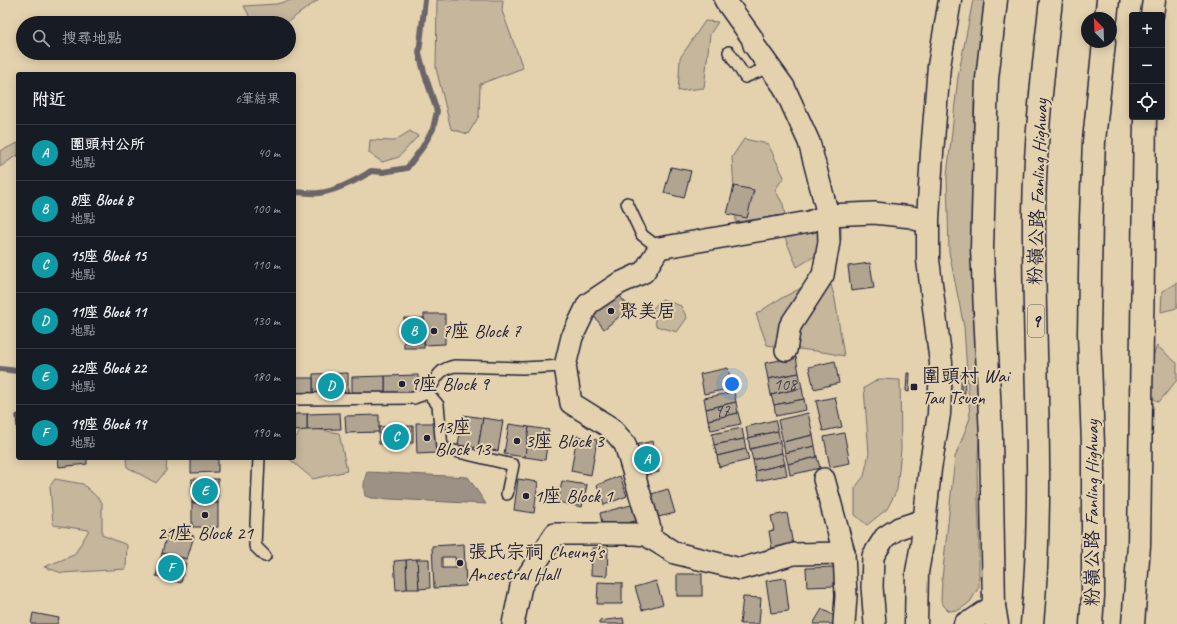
<!DOCTYPE html>
<html lang="zh-TW">
<meta charset="utf-8">
<style>
:root{--surface:#171b24;--page:#242831;--text:#f1f3f6;--muted:#9ea1a6;--line:#363941;--accent:#0b8043}
body{margin:0;font-family:Caveat,"LXGW WenKai TC",sans-serif;background:var(--page);color:var(--text)}
.controls{position:absolute;right:12px;top:12px;display:grid;overflow:hidden;border-radius:4px;box-shadow:0 2px 10px #0003}
.controls button{width:36px;height:36px;display:grid;place-items:center;padding:0;border:0;border-bottom:1px solid var(--line);background:var(--surface);color:var(--text);font:20px sans-serif}
.compass{position:absolute;left:1081px;top:12px;width:36px;height:36px;border-radius:50%;background:var(--surface);box-shadow:0 2px 10px #0003;rotate:337deg}
.you{position:absolute;left:732px;top:384px;width:14px;height:14px;margin:-10px;border:3px solid #fff;border-radius:50%;background:#1a73e8;box-shadow:0 0 0 6px #1a73e833}
.badge{display:grid;place-items:center;width:26px;height:26px;border-radius:50%;background:var(--accent);color:#fff;font-size:13px;font-weight:700}
.pin{position:absolute;translate:-50% -50%;border:2px solid #fff;box-shadow:0 1px 4px #0006}
.list{margin:0;padding:0;list-style:none}
h2{display:flex;justify-content:space-between;align-items:center;height:52px;margin:0;padding:0 16px;font-size:17px}
h2 small{font-size:13px;font-weight:400;color:var(--muted)}
.list li{display:grid;grid-template-columns:26px 1fr auto;gap:12px;align-items:center;box-sizing:border-box;height:56px;padding:0 16px;border-top:1px solid var(--line)}
.list b{display:block;font-size:15px;white-space:nowrap}
.list p{margin:0;font-size:13px;white-space:nowrap;color:var(--muted)}
.list em{font-size:13px;font-style:normal;color:var(--muted)}
.icon{flex:none;width:22px;height:22px;fill:none;stroke:currentColor;stroke-width:2;stroke-linecap:round;stroke-linejoin:round}
.map{position:relative;flex:none;width:1177px;height:624px;overflow:hidden}
.search{position:absolute;background:var(--surface);box-shadow:0 2px 10px #0003;left:16px;top:16px;width:280px;height:44px;display:flex;align-items:center;gap:10px;box-sizing:border-box;padding:0 14px;border-radius:22px;color:var(--muted);font-size:15px}
.panel{position:absolute;background:var(--surface);box-shadow:0 2px 10px #0003;left:16px;top:72px;width:280px;height:388px;border-radius:4px}
.map>svg:first-child{display:block}
.green{fill:#c5b69c;stroke:#746c6c}
.water{fill:#9c9184;stroke:#6b6567}
.lines{fill:none;stroke-linecap:round;stroke-linejoin:round}
.stream{stroke:#6b6567;stroke-width:6}
.building{fill:#b1a491;stroke:#22223b;fill-rule:evenodd}
.service-casing{stroke:#22223b;stroke-width:14}
.minor-casing{stroke:#22223b;stroke-width:24}
.secondary-casing{stroke:#22223b;stroke-width:25}
.motorway-casing{stroke:#22223b;stroke-width:25}
.service{stroke:#e4d2af;stroke-width:11}
.minor{stroke:#e4d2af;stroke-width:21}
.secondary{stroke:#e4d2af;stroke-width:22}
.motorway{stroke:#e4d2af;stroke-width:22}
.poi-dot{fill:#22223b;stroke:#e4d2af;stroke-width:1.5}
.labels{text-anchor:middle;dominant-baseline:central;stroke-width:4;stroke-linejoin:round;paint-order:stroke}
.number-label{font-size:17px;fill:#464250}
.shield{fill:#e4d2af;stroke:#5c575e;stroke-width:1}
.shield-label{font-size:18px;font-weight:bold;fill:#22223b}
.street-label{font-size:19px;fill:#22223b;stroke:#e4d2af}
.poi-label{font-size:19px;fill:#22223b;stroke:#e4d2af;text-anchor:start}
</style>
<div class="map">
<svg width="1177" height="624" viewBox="0 0 1177 624">
<rect width="100%" height="100%" fill="#e4d2af"/>
<filter id="ink" filterUnits="userSpaceOnUse"><feTurbulence type="fractalNoise" baseFrequency=".025" numOctaves="2"/><feDisplacementMap in="SourceGraphic" scale="8" xChannelSelector="R" yChannelSelector="G"/><feConvolveMatrix kernelMatrix="1 2 1 2 8 2 1 2 1" color-interpolation-filters="sRGB"/></filter>
<g filter="url(#ink)">
<g class="green">
<polygon points="292,0 318,0 286,23 253,23 244,6 276,4"/>
<polygon points="437,0 503,0 502,11 523,68 480,84 479,116 468,134 451,129 436,68"/>
<polygon points="973,0 987,0 977,98 974,102 973,184 980,422 977,473 979,524 979,587 970,602 959,610 949,611 944,606 941,601 942,579 955,457 970,418 964,327 949,252 947,176 958,77"/>
<polygon points="705,21 718,22 710,34 704,88 678,91 680,58"/>
<polygon points="410,131 418,136 399,157 382,162 369,153 370,140 394,141"/>
<polygon points="744,139 768,144 784,177 775,190 783,204 785,215 736,222 732,157"/>
<polygon points="18,143 18,157 17,155 0,167 0,151"/>
<polygon points="808,215 841,219 841,240 797,267 785,238"/>
<polygon points="1177,283 1177,308 1161,312 1162,291"/>
<polygon points="831,285 835,299 844,356 823,352 767,345 756,314 776,301 803,287"/>
<polygon points="662,299 681,306 687,318 677,332 656,326 653,308"/>
<polygon points="1157,346 1177,363 1177,380 1159,402 1139,390"/>
<polygon points="879,379 900,380 901,449 897,490 887,509 867,525 855,515 855,488 864,476 869,453 864,388"/>
<polygon points="303,427 339,433 347,471 313,479 288,458 294,458 294,440"/>
<polygon points="126,458 167,458 166,471 156,483 127,467"/>
<polygon points="55,479 83,484 102,502 102,535 127,545 126,569 62,573 44,567 74,555 89,530 53,525 50,486"/>
</g>
<path class="water" d="M367 472 468 477 486 504 371 498 365 496C363 489 364 479 367 472Z"/>
<g class="lines">
<g class="stream">
<path d="M294 192C302 192 311 194 319 193 333 192 360 179 371 171L383 172 407 168 422 148 433 129 437 111 424 72 419 53 425 0"/>
<polyline points="0,369 18,371"/>
</g>
</g>
<g class="building">
<polygon points="671,167 691,171 684,198 664,193"/>
<polygon points="734,186 754,190 747,218 727,214"/>
<polygon points="870,263 874,288 851,291 848,266"/>
<polygon points="618,294 630,308 604,329 593,315"/>
<polygon points="424,314 445,314 445,344 424,345"/>
<rect x="404" y="318" width="20" height="30"/>
<polygon points="796,357 799,373 768,379 765,363"/>
<polygon points="835,361 839,383 814,389 809,367"/>
<polygon points="728,368 732,388 704,394 700,374"/>
<polygon points="348,373 348,394 313,395 313,374"/>
<polygon points="799,373 802,388 771,395 768,379"/>
<polygon points="907,373 910,373 909,392 906,391"/>
<polygon points="961,374 964,374 965,393 961,393"/>
<polygon points="418,375 419,392 385,393 385,376"/>
<polygon points="385,376 385,393 352,394 352,377"/>
<rect x="294" y="378" width="19" height="17"/>
<polygon points="802,388 804,399 774,405 771,395"/>
<polygon points="734,392 736,402 706,409 704,398"/>
<polygon points="835,397 842,427 823,431 816,401"/>
<polygon points="804,399 806,410 776,416 774,405"/>
<polygon points="736,402 738,413 708,420 706,409"/>
<polygon points="340,413 341,429 307,430 307,414"/>
<polygon points="738,413 741,424 711,430 708,420"/>
<polygon points="808,413 813,435 783,442 778,420"/>
<polygon points="18,414 18,440 16,415"/>
<polygon points="294,414 307,414 307,430 294,431"/>
<polygon points="379,415 379,432 346,433 345,416"/>
<polygon points="463,415 483,418 478,448 458,445"/>
<polygon points="483,418 503,421 498,451 478,448"/>
<polygon points="775,420 778,431 748,438 746,427"/>
<polygon points="416,423 436,423 437,453 417,454"/>
<polygon points="509,424 529,427 525,457 504,454"/>
<polygon points="413,426 413,443 379,444 379,427"/>
<polygon points="529,427 549,430 545,460 525,457"/>
<polygon points="742,428 744,439 714,445 712,434"/>
<polygon points="778,431 780,442 750,449 748,438"/>
<polygon points="844,433 850,463 830,467 824,437"/>
<polygon points="813,435 815,446 785,453 783,442"/>
<polygon points="577,436 597,440 591,475 571,471"/>
<polygon points="744,439 746,449 717,456 714,445"/>
<polygon points="653,441 659,472 641,476 635,445"/>
<polygon points="780,442 782,453 753,460 750,449"/>
<polygon points="815,446 817,457 788,464 785,453"/>
<polygon points="746,449 749,460 719,467 717,456"/>
<polygon points="782,453 785,464 755,471 753,460"/>
<polygon points="817,457 820,468 790,475 788,464"/>
<polygon points="58,458 87,458 87,464 59,467"/>
<polygon points="191,458 218,458 218,472 191,473"/>
<polygon points="785,464 787,475 757,481 755,471"/>
<polygon points="620,476 627,496 604,505 597,485"/>
<rect x="192" y="479" width="26" height="24"/>
<polygon points="518,479 538,482 534,513 514,510"/>
<polygon points="562,481 587,485 582,507 558,502"/>
<polygon points="668,489 675,513 654,518 648,495"/>
<rect x="192" y="503" width="26" height="24"/>
<polygon points="635,504 639,520 603,529 600,513"/>
<polygon points="787,513 793,545 772,549 769,531 774,530 771,516"/>
<polygon points="168,530 194,536 187,559 162,553"/>
<path d="M464 544 466 586 434 588 432 546ZM442 557H455L456 568H442Z"/>
<polygon points="592,548 608,548 607,576 591,575"/>
<polygon points="162,553 187,559 181,583 156,576"/>
<polygon points="417,559 419,589 407,589 406,560"/>
<polygon points="417,559 429,559 430,588 419,589"/>
<polygon points="406,560 407,589 396,590 394,561"/>
<polygon points="834,567 835,586 807,587 806,568"/>
<rect x="677" y="574" width="25" height="22"/>
<polygon points="785,578 789,611 771,613 766,581"/>
<polygon points="656,581 663,604 642,610 635,587"/>
<polygon points="598,582 622,583 622,604 597,604"/>
<polygon points="743,597 761,598 759,624 740,624"/>
<polygon points="822,609 838,618 834,624 813,624"/>
<polygon points="33,613 59,618 57,624 31,624"/>
<polygon points="623,618 624,624 599,624 599,621"/>
</g>
<g class="lines">
<g class="service-casing">
<g id="service">
<polyline points="729,52 745,77 769,67"/>
<polyline points="627,203 642,235 659,248"/>
<polyline points="427,392 438,405 442,448 513,465 507,494"/>
<path d="M294 399 414 398C418 396 422 396 425 393 438 382 434 370 455 366L522 368 565 366"/>
<polyline points="259,458 255,546 265,556"/>
</g>
</g>
<g class="minor-casing">
<g id="minor">
<polyline points="725,0 752,38 754,45 784,87 809,142 828,215 829,242 823,275 790,326 786,350"/>
<polyline points="824,479 844,553 846,596 844,624"/>
<polyline points="646,535 650,528 625,444 611,428 571,403 565,366 572,337 588,304 618,284 644,272 659,248 809,222 828,215 874,213 912,217 918,220 928,219"/>
<polyline points="513,624 521,586 555,534 635,534 646,535 675,553 740,569 794,554 844,553"/>
<polyline points="875,624 872,587 873,556 885,537 899,528 924,520"/>
</g>
</g>
<g class="secondary-casing">
<polyline id="secondary" points="916,624 917,572 922,544 930,469 939,414 941,363 928,260 928,219 932,153 939,66 950,0"/>
</g>
<g class="motorway-casing">
<g id="motorway">
<polyline points="996,0 987,79 982,248 991,437 994,606 997,624"/>
<polyline points="1152,15 1154,0"/>
<polyline points="1106,18 1108,0"/>
<polyline points="965,624 972,621 994,606"/>
<path d="M1032 624C1045 487 1033 350 1034 213 1035 142 1043 71 1051 0"/>
<polyline points="1091,624 1093,596 1093,445 1089,334 1091,218 1094,141 1104,42"/>
<polyline points="1133,624 1139,545 1145,117"/>
</g>
</g>
<use href="#service" class="service"/>
<use href="#minor" class="minor"/>
<use href="#secondary" class="secondary"/>
<use href="#motorway" class="motorway"/>
</g>
</g>
<g class="poi-dot">
<circle cx="611" cy="311" r="4"/>
<circle cx="434" cy="331" r="4"/>
<circle cx="402" cy="384" r="4"/>
<rect x="910" y="383" width="8" height="8" rx="2"/>
<circle cx="427" cy="438" r="4"/>
<circle cx="517" cy="441" r="4"/>
<circle cx="526" cy="496" r="4"/>
<circle cx="205" cy="515" r="4"/>
<circle cx="460" cy="563" r="4"/>
</g>
<g class="labels">
<g class="number-label">
<text x="785" y="384">108</text>
<text x="722" y="411">97</text>
</g>
<rect class="shield" x="1028" y="305" width="16" height="32" rx="3"/>
<g class="shield-label">
<text x="1036" y="321">9</text>
</g>
<g class="street-label">
<text transform="translate(1038 192) rotate(-88)">粉嶺公路 Fanling Highway</text>
<text transform="translate(1092 513) rotate(-90)">粉嶺公路 Fanling Highway</text>
</g>
<g class="poi-label">
<text x="619" y="311">聚美居</text>
<text x="442" y="331">7座 Block 7</text>
<text x="922" y="376">圍頭村 Wai<tspan x="922" dy="22">Tau Tsuen</tspan></text>
<text x="410" y="384">9座 Block 9</text>
<text x="435" y="427">13座<tspan x="435" dy="22">Block 13</tspan></text>
<text x="525" y="441">3座 Block 3</text>
<text x="534" y="496">1座 Block 1</text>
<text x="205" y="533" text-anchor="middle">21座 Block 21</text>
<text x="468" y="552">張氏宗祠 Cheung's<tspan x="468" dy="22">Ancestral Hall</tspan></text>
</g>
</g>
</svg>
<div class="controls">
<button>+</button>
<button>−</button>
<button><svg class="icon" aria-label="locate" viewBox="0 0 24 24"><circle cx="12" cy="12" r="6"/><path d="M12 2v4M12 18v4M2 12h4M18 12h4"/></svg></button>
</div>
<svg class="compass" viewBox="-18 -18 36 36"><path d="M0-13l5 13h-10z" fill="#e53935"/><path d="M0 13l5-13h-10z" fill="#9ea1a6"/></svg>
<div class="you"></div>
<div class="pin badge" style="left:647px;top:459px;background:#0f9aa8">A</div>
<div class="pin badge" style="left:414px;top:331px;background:#0f9aa8">B</div>
<div class="pin badge" style="left:396px;top:437px;background:#0f9aa8">C</div>
<div class="pin badge" style="left:331px;top:386px;background:#0f9aa8">D</div>
<div class="pin badge" style="left:205px;top:491px;background:#0f9aa8">E</div>
<div class="pin badge" style="left:171px;top:568px;background:#0f9aa8">F</div>
<div class="search"><svg class="icon" aria-label="search" viewBox="0 0 24 24"><circle cx="10" cy="10" r="6"/><path d="M15 15l6 6"/></svg>搜尋地點</div>
<section class="panel">
<h2>附近<small>6筆結果</small></h2>
<ul class="list">
<li><span class="badge" style="background:#0f9aa8">A</span><div><b>圍頭村公所</b><p>地點</p></div><em>40 m</em></li>
<li><span class="badge" style="background:#0f9aa8">B</span><div><b>8座 Block 8</b><p>地點</p></div><em>100 m</em></li>
<li><span class="badge" style="background:#0f9aa8">C</span><div><b>15座 Block 15</b><p>地點</p></div><em>110 m</em></li>
<li><span class="badge" style="background:#0f9aa8">D</span><div><b>11座 Block 11</b><p>地點</p></div><em>130 m</em></li>
<li><span class="badge" style="background:#0f9aa8">E</span><div><b>22座 Block 22</b><p>地點</p></div><em>180 m</em></li>
<li><span class="badge" style="background:#0f9aa8">F</span><div><b>19座 Block 19</b><p>地點</p></div><em>190 m</em></li>
</ul>
</section>
</div>
